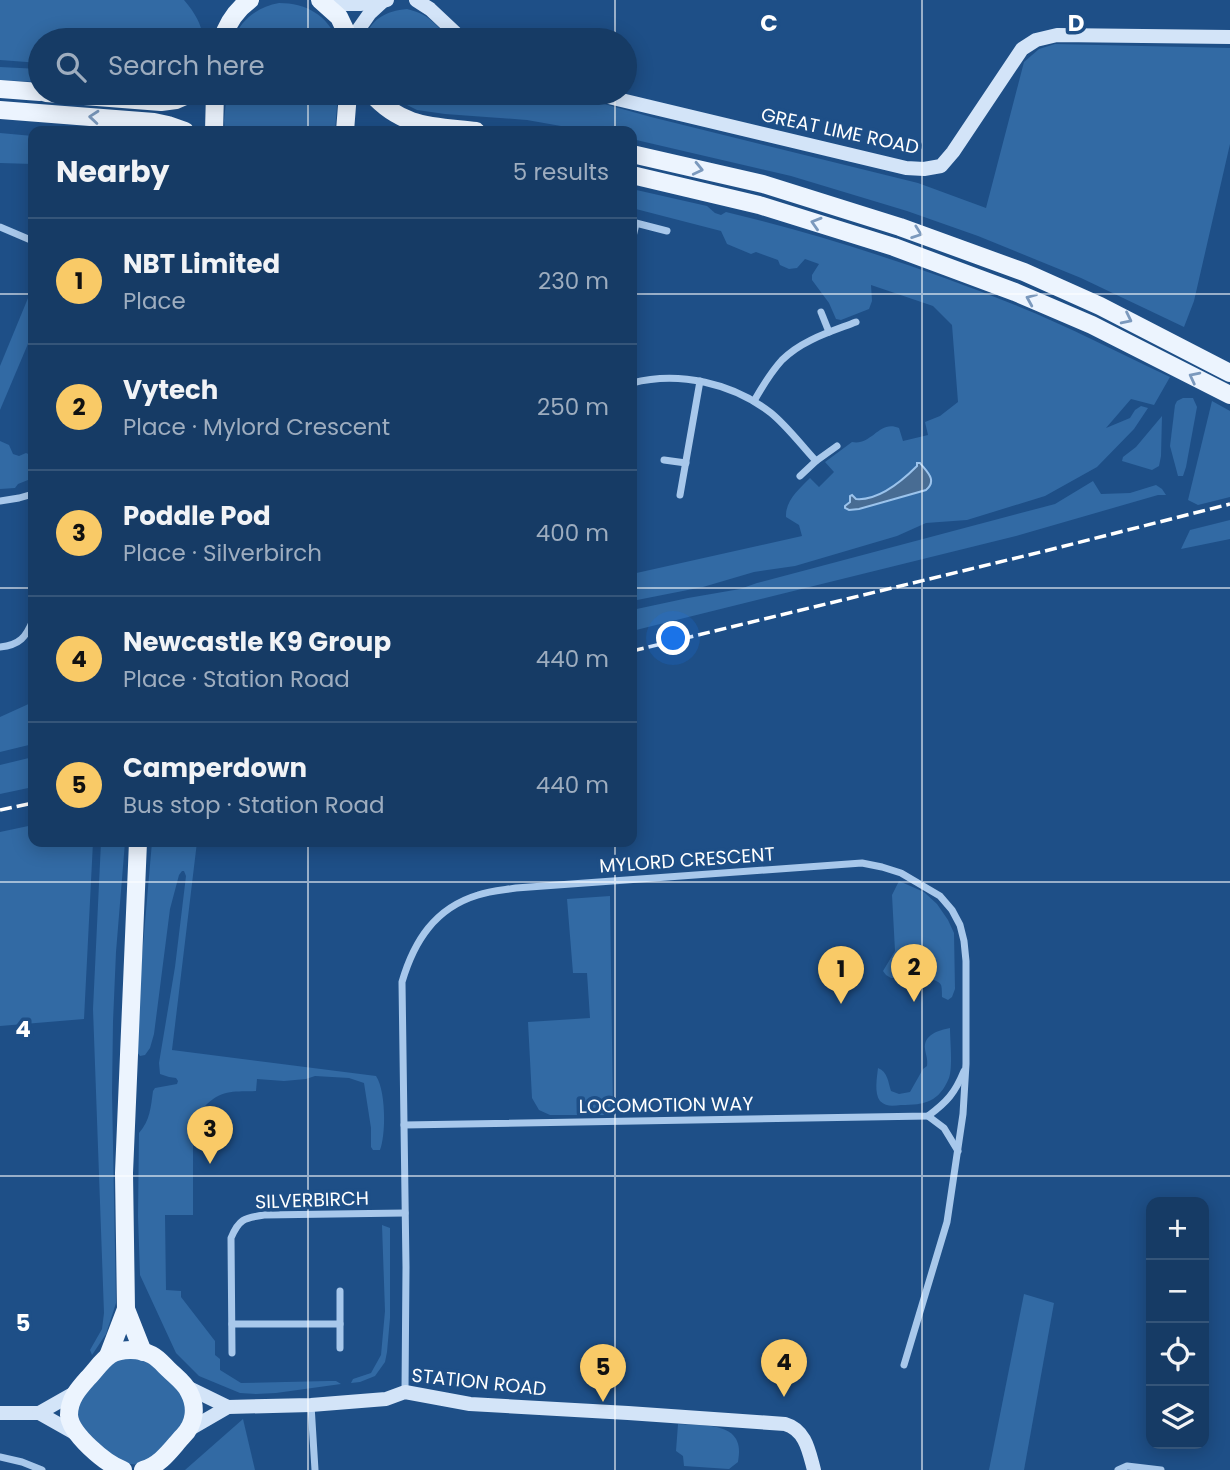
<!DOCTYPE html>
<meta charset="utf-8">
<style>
:root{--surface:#163b65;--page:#1f426b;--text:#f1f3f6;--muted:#9eadbf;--line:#355579;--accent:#f9ca67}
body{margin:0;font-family:Poppins,sans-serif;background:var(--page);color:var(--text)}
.controls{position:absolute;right:21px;bottom:21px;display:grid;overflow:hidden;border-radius:14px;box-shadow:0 4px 18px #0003}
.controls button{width:63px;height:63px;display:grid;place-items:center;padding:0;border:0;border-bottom:2px solid var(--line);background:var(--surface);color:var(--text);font:35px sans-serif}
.you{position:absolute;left:674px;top:639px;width:24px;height:24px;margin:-18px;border:5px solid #fff;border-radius:50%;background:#1a73e8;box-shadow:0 0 0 10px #1a73e833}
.badge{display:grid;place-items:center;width:46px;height:46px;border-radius:50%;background:var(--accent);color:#111;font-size:23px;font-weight:700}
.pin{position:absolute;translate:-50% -58px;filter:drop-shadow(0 2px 4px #0008)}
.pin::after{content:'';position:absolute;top:37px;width:24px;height:21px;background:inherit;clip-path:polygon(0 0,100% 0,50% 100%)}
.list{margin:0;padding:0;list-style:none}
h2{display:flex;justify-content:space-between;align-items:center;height:91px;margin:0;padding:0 28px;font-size:30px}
h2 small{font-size:23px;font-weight:400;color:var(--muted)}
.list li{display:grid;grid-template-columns:46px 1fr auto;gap:21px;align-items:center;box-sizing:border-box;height:126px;padding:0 28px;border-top:2px solid var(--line)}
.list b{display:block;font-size:26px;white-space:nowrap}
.list p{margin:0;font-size:23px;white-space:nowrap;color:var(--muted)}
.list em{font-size:23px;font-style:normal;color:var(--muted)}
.icon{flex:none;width:38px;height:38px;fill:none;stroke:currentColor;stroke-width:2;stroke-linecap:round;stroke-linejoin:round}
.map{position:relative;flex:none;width:1230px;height:1470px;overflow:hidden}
.search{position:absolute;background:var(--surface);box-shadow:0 4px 18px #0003;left:28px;top:28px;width:609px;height:77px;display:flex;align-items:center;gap:18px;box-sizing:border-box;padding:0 24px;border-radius:38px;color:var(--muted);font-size:26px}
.panel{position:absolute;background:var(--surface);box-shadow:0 4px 18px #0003;left:28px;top:126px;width:609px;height:721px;border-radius:14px}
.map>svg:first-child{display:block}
.green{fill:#326aa4}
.water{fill:#486c93;stroke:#9bc3ec;stroke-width:2}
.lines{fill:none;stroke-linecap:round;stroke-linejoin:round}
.minor{stroke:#a8c8eb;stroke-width:7}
.secondary{stroke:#d3e4f8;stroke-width:14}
.primary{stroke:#ecf4fe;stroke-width:18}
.rail{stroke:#fff;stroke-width:3.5;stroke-dasharray:12 5;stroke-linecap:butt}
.oneway{stroke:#7b99bd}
.grid{fill:none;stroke:#fff;stroke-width:2;stroke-opacity:0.55}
.labels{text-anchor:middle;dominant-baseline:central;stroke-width:7;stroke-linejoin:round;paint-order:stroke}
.street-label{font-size:19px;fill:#fff;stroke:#1e4f87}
.grid-label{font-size:23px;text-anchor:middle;font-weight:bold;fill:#fff;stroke:#1e4f87;stroke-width:7;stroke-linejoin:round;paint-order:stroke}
</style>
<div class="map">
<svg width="1230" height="1470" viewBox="0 0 1230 1470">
<rect width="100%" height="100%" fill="#1e4f87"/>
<g class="green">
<path d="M0 0H184C195 13 201 23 204 40H40V63L0 60Z"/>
<path d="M279 3C306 3 327 15 337 40H233C241 19 258 7 279 3Z"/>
<path d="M407 9C432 15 434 25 452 40H365C370 19 386 11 407 9Z"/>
<polygon points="1055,44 1230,48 1230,144 1194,301 1184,327 1081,278 978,236 907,211 791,176 632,139 632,131 589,131 527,120 445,114 417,110 401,102 389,93 565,93 651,117 918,183 986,208 1024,62 1039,49"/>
<polygon points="0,67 40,69 40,82 0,80"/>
<polygon points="227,93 338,93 335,131 225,131 224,120"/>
<polygon points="0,133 33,136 33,164 0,163"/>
<path d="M632 189 707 206 715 213 721 215 726 212C825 236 921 267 1015 305 1068 326 1119 353 1170 377L1154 405 1131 399 1106 428 1130 418 1135 410 1141 406 1148 408 1134 429 1097 467 1045 496 967 520 926 523 897 536 795 566 754 572 703 587 632 601V574L802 536 799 525 786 517C785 501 799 489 810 478L819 487 834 472 825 462 852 442C872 446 879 419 899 428L903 441 928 435 925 422 940 416 958 402 952 325 933 306 871 285 872 301 869 309 841 320 836 319 829 303 812 280V275L819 264 805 259 797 268 789 269 780 265 778 260 756 252 751 254 727 244 721 231 632 208Z"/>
<polygon points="33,286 33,332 0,410 0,366"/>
<polygon points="1183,398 1193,398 1197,407 1186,467 1183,476 1178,476 1170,446 1175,405 1177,401"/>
<polygon points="1212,401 1230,411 1230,497 1198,505 1188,500"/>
<polygon points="1162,416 1161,456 1159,466 1152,470 1122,461 1123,457 1136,447"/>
<polygon points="0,441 9,445 13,454 19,456 26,453 33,456 33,478 18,484 15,488 0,489"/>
<polygon points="1093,481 1101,494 1130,493 1156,485 1162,489 1166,495 1158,495 1016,536 632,631 632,610 688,598 740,589 757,583 1055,504"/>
<polygon points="1230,520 1230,539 1181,549 1190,530"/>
<polygon points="33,702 33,744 0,752 0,717"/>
<polygon points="33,757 33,787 0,794 0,765"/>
<polygon points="33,825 33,842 93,842 84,1019 0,1026 0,832"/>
<polygon points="101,842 125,842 116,952 113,1022 112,1093 116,1303 106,1334 92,1355 90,1350 102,1329 104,1313 93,1009"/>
<path d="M152 842H197L172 1050 376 1076C386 1091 386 1134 380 1150H373L371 1147V1128L364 1083 349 1078 315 1076 306 1079 284 1081 257 1079 256 1091C236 1092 223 1089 207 1104 201 1109 200 1116 193 1122V1215H165L166 1290 181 1291V1297L215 1341V1355L220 1359V1370L241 1383 328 1381H336L341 1384 276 1393 256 1394 240 1393 199 1376 176 1353 140 1275 138 1216 139 1133C150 1121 151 1106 153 1091L155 1088 177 1084 178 1081 176 1078 169 1077 160 1074 159 1063 175 967 186 876 184 871H182L179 875 170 909 154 1034 150 1048 145 1055 140 1056 136 1051V1026Z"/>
<path d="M899 881 924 892 937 904 948 920 954 933 955 989 952 997 948 1000 942 997C942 995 942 987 941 985 936 975 902 978 891 978L886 975 883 971 895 951 892 895Z"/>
<polygon points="610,896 613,1115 550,1115 539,1110 532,1098 528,1022 590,1018 587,973 573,973 567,899"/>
<path d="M950 1028C950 1040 953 1068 949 1078 939 1102 925 1105 901 1105 893 1106 886 1107 880 1101 874 1093 877 1077 878 1068 888 1072 888 1082 891 1091L899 1094 910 1092 923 1069 927 1066C928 1059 926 1056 925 1049 923 1035 939 1030 950 1028Z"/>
<polygon points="382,1225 390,1228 390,1318 387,1352 385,1362 375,1376 360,1382 351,1383 353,1379 371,1373 381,1355 385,1311"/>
<polygon points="1024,1294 1054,1303 1024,1470 989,1470"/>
<polygon points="133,1357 149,1362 179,1391 186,1403 186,1420 154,1458 139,1465 122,1463 115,1459 84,1430 77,1415 79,1399 83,1392 117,1359"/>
<polygon points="243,1419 255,1470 185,1470"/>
<path d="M678 1424C705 1426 747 1421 738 1462L729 1469 684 1466 683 1456 676 1451Z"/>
</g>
<path class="water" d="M917 463H920C926 471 938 480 926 490L859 509 849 510 845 508V506L850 502V496L852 495 856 499C879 501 902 481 917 466Z"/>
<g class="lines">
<g class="minor">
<polyline points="632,222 667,231"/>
<polyline points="0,227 33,241"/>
<polyline points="632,241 636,224"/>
<polyline points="821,312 829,332"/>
<path d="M632 383C679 371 733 383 771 413 788 427 801 445 816 461"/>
<path d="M754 401C762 387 771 372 782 360 802 340 830 332 856 322"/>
<polyline points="664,460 686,463"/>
<polyline points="800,476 816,461 837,446"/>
<polyline points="680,495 700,381"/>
<polyline points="0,501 19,498 33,494"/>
<path d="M0 647C20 645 26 637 33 620"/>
<polyline points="928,1116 944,1128 958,1151"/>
<path d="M404 1125 928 1116C947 1102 955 1093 964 1071"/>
<polyline points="340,1291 340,1348"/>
<polyline points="232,1324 340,1324"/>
<path d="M232 1353 231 1238C239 1219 244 1218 264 1215L405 1213"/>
<path d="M405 1392 406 1267 402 982C414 941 435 908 478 895 490 891 504 890 516 888L862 863 882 867 901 873 940 896 952 910 960 925 964 941 966 961V1064L963 1114 947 1222 904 1365"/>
<polyline points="311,1405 315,1470"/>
<polyline points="0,1457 22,1462 42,1470"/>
<polyline points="1118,1470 1127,1466 1161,1470"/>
</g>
<g class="secondary">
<polyline points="416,0 430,9 463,40"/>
<polyline points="326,4 360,4 387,0"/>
<polyline points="351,40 370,13 383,1"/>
<polyline points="592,93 906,168 924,169 941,166 953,152 1022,49 1036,40 1057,35 1230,37"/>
<path d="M187 1387 228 1407 311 1405 386 1399 405 1392 470 1404 628 1413 785 1424C806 1430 809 1452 814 1470"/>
<polyline points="0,1413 39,1413 78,1435"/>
<polyline points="39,1413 76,1392"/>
<polyline points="190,1429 228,1407"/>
</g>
<g class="primary">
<polyline points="320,0 339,17 350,40"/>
<path d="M222 40C227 24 236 10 250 0"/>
<polyline points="0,89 40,92"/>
<polyline points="46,93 161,102 176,100 192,93"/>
<path d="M371 93C402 128 433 126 476 131"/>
<polyline points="0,110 154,122 168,125 185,131"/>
<polyline points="214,131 215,93"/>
<polyline points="345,131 348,93"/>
<polyline points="632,154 763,184 900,227 1024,272 1100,306 1230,373"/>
<polyline points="632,175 759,205 894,247 1015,292 1092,325 1230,395"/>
<polyline points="126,1309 143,1352"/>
<polyline points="108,1356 126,1309 124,1173 138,842"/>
<path d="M123 1470C106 1464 70 1434 69 1415 69 1399 79 1388 88 1378 95 1371 102 1360 110 1355 122 1348 140 1349 152 1355 158 1358 163 1364 168 1369 175 1376 185 1383 189 1392 197 1407 195 1424 183 1436 171 1449 161 1465 143 1470"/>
</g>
<g class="rail">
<polyline points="632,651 1045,551 1230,504"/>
<polyline points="0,810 33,803"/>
</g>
</g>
<defs><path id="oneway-chevron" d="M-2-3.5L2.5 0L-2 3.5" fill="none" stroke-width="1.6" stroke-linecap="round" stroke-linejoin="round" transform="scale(1.75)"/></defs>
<g class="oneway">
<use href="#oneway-chevron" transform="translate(94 117) rotate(-175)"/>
<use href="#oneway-chevron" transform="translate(698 169) rotate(13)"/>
<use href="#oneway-chevron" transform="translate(816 223) rotate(-163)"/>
<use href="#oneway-chevron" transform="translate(917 233) rotate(20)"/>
<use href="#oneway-chevron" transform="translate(1031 299) rotate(-157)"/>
<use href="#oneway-chevron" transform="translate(1127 319) rotate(26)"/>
<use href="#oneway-chevron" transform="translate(1194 377) rotate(-153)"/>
</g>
<path class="grid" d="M308 0V40M615 0V40M922 0V1470M308 93V131M615 93V131M0 294H33M632 294H1230M0 588H33M632 588H1230M308 842V1470M615 842V1470M0 882H1230M0 1176H1230"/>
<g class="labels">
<g class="street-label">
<text transform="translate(840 131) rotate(12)">GREAT LIME ROAD</text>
<text transform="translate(687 860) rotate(-4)">MYLORD CRESCENT</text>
<text transform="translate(666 1105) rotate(-1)">LOCOMOTION WAY</text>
<text transform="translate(312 1200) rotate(-2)">SILVERBIRCH</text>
<text transform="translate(479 1382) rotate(6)">STATION ROAD</text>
</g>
</g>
<g class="grid-label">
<text x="769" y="31">C</text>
<text x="1076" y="31">D</text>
<text x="23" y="1037">4</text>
<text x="23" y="1331">5</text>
</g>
</svg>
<div class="controls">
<button>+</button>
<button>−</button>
<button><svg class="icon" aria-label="locate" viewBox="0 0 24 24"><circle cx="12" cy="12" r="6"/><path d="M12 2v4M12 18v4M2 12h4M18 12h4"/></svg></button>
<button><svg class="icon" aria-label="layers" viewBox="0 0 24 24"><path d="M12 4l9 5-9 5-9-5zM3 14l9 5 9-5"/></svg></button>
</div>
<div class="you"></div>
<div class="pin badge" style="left:841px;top:1004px">1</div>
<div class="pin badge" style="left:914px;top:1002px">2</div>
<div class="pin badge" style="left:210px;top:1164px">3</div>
<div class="pin badge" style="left:784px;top:1397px">4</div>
<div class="pin badge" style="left:603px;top:1402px">5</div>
<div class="search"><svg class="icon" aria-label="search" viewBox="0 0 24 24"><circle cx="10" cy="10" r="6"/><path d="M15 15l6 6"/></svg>Search here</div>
<section class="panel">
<h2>Nearby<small>5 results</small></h2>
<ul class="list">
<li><span class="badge">1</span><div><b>NBT Limited</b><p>Place</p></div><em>230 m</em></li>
<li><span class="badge">2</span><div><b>Vytech</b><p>Place · Mylord Crescent</p></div><em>250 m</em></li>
<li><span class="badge">3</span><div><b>Poddle Pod</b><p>Place · Silverbirch</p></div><em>400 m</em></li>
<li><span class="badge">4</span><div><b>Newcastle K9 Group</b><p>Place · Station Road</p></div><em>440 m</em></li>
<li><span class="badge">5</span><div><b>Camperdown</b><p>Bus stop · Station Road</p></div><em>440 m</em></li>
</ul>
</section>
</div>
